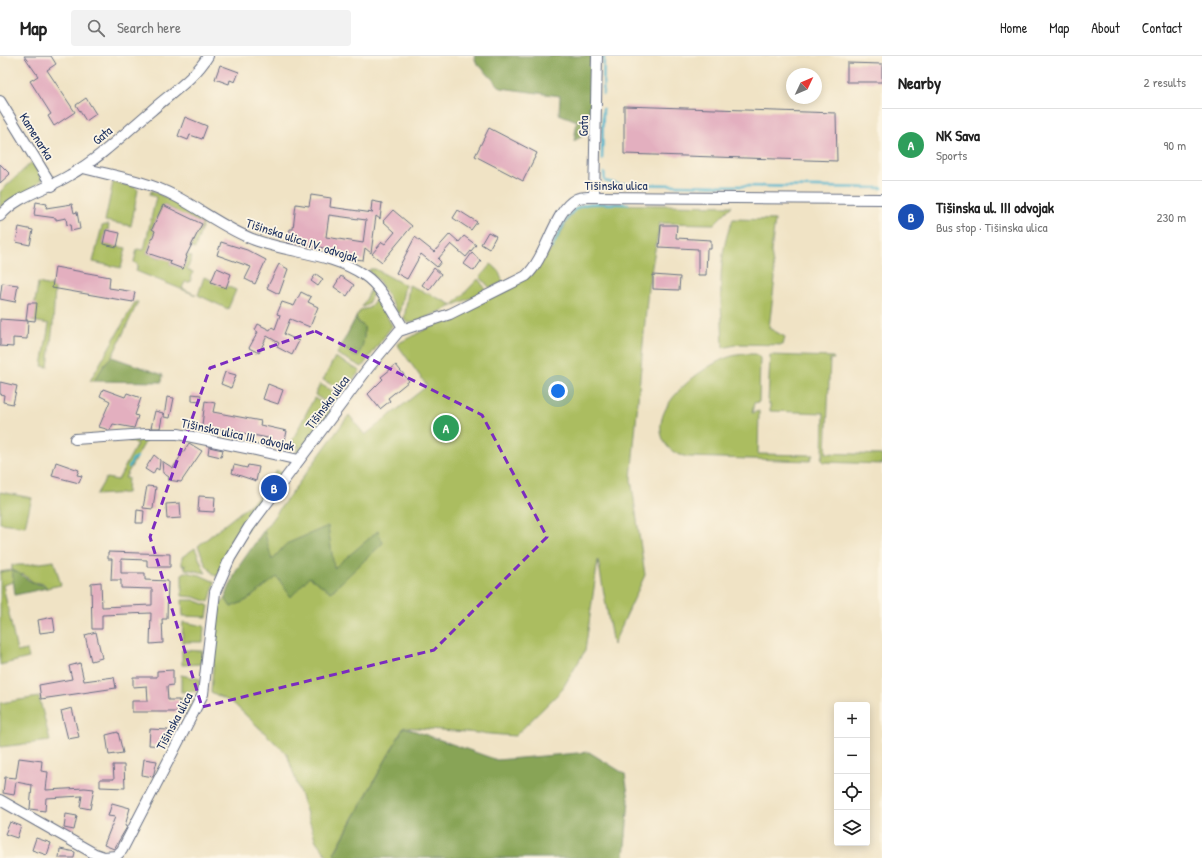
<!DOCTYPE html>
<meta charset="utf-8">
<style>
:root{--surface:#fff;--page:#f2f2f2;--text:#222;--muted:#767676;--line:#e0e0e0;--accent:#0f766e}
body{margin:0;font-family:"Patrick Hand",sans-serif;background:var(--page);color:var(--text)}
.controls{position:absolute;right:12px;bottom:12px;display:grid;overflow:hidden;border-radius:4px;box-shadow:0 2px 10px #0003}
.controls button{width:36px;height:36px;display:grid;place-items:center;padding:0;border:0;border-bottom:1px solid var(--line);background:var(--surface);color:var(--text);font:20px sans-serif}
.compass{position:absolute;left:786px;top:12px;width:36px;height:36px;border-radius:50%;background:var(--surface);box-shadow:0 2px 10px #0003;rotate:46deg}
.you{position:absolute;left:558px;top:335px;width:14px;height:14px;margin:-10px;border:3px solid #fff;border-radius:50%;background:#1a73e8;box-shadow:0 0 0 6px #1a73e833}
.badge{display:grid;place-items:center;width:26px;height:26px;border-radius:50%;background:var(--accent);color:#fff;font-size:13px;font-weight:700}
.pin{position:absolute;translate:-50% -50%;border:2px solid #fff;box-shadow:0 1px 4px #0006}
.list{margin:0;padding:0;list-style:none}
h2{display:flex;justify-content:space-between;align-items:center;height:52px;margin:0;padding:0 16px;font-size:17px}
h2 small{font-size:13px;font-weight:400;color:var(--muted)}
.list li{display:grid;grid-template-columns:26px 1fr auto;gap:12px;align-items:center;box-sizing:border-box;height:72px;padding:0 16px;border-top:1px solid var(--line)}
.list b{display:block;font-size:15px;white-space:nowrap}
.list p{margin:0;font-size:13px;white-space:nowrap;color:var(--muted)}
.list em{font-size:13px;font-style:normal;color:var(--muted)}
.icon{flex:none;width:22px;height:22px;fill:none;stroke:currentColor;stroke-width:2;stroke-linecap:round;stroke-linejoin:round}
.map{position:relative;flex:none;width:882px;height:802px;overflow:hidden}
header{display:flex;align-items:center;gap:24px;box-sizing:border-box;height:56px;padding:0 20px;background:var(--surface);border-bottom:1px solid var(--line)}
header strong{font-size:19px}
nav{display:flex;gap:22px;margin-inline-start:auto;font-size:14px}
.search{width:280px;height:36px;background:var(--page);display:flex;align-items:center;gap:10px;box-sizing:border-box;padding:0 14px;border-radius:4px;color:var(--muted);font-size:15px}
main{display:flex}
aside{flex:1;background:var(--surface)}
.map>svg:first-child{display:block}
.green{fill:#abbd60;stroke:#63765f;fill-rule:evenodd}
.forest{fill:#88a456;stroke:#526a5a}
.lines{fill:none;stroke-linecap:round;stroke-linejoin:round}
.stream{stroke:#4eb3cd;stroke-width:2.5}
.building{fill:#e3afbf;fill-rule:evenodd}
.street-casing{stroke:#666e82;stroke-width:12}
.street{stroke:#fff;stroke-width:10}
.marked{fill:none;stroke:#7b2cbf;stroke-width:3;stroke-dasharray:8 5;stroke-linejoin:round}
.labels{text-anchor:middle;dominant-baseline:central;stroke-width:3.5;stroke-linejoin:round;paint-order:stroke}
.street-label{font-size:13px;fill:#1b2f5e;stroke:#fcf5e5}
</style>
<header>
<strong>Map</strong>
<div class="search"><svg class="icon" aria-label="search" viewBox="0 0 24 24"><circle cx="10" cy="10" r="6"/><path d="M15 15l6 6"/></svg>Search here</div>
<nav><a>Home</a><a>Map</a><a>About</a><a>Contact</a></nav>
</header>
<main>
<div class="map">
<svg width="882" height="802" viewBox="0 0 882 802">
<rect width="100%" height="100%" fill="#fcf5e5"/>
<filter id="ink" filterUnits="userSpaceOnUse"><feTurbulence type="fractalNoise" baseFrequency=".025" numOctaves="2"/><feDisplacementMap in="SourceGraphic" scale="8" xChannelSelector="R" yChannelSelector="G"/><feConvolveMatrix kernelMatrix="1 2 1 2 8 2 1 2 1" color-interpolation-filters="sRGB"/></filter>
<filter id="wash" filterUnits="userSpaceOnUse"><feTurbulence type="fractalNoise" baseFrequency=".012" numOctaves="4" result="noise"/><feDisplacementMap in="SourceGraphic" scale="16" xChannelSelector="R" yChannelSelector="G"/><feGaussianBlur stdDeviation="0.9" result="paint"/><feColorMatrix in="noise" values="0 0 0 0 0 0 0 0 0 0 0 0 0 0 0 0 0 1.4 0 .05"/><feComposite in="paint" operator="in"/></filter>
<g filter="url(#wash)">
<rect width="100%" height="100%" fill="#f0e3c5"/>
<g class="green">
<path d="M32 106 43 123H41C37 133 11 142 0 152V136Z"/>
<polygon points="113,126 135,131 138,134 131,170 105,165"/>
<path d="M151 135H153L211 166 210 170 203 168 195 193 188 190 185 198 192 201 187 214 193 216 190 226H185L182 232 196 239 136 215 138 209 134 206 137 193 144 194 156 141 150 139ZM163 149 176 155 165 179 152 173ZM187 161 202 168 176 183ZM152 184 161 202 147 197ZM175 195 187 201 183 213 170 208Z"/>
<polygon points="587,148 732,150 714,168 660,167 648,232 631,423 645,519 613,589 598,504 585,595 561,635 515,680 404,671 334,797 339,802 329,802 316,785 287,698 234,648 211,636 218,553 225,542 231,551 247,544 277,520 309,521 332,536 378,475 334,513 271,505 264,474 349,359 365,379 427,330 397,288 530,220 552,192 574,154"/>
<path d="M733 163 775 164 771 196 775 222 769 272 785 281 783 289 739 288 723 292C722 250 715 203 733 163Z"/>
<polygon points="105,169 109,169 108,174 106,174 103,188 126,192 121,212 93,206 102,170"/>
<polygon points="491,208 498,214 503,226 490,232 480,221"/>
<polygon points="370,213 375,213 405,229 399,259 379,225 369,215"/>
<polygon points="204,221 236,234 228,253 198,239"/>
<polygon points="478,223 485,232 484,236 416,266 409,267 404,264 409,229 453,249"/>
<polygon points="38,227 55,231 53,269 48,311 42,310 49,268 32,265"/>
<polygon points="371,233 374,236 367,249 362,251"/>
<path d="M377 241 392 270 362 311 337 298 341 290 355 301C362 290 365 284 364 271L358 265 356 261 360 254 369 252Z"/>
<polygon points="135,246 138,246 112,301 107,305 94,325 90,325"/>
<path d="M756 298 760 302 759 346 754 347 752 357 759 355 758 398 813 399 810 405 690 401C680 400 670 396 665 387 645 353 700 312 726 302 736 298 746 298 756 298Z"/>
<polygon points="770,299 833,301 834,303 830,303 826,397 882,399 882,408 823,406 821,400 823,400 824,357 770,355 770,348 768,347"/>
<polygon points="335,301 360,315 344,335 323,324"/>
<polygon points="320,328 339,339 340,341 333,351 315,339"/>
<polygon points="314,342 324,348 330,355 299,396 296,396 299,390 291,387"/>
<polygon points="149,379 125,422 128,422 127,437 96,439 106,422 118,424 137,388 127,384"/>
<polygon points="277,414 283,418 217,520 215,520 206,509 198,490 258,442"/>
<polygon points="0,436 32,442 25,470 0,467"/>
<polygon points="195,492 204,514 206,517 185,513 185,509 182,510 182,501"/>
<polygon points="54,505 61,529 47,532 44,528 33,526 23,518 12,524 13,526 3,529 17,596 27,594 29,602 0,609 0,516 12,514 12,509 27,509"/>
<polygon points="185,516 200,519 215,526 209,546 194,541 182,540 182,518"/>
<polygon points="182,544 194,544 207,549 209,550 207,561 183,560"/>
<polygon points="183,566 204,570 203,586 182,586"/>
<polygon points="182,594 203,595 201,608 182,609"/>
<polygon points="181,619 200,623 197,635 181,636"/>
<polygon points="39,641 50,685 0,691 0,647"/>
<polygon points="181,641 194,641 186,657 181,657"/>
</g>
<g class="forest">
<polygon points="474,0 591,0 590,76 574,85 577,65 559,58 560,40 501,32 476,6"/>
<path d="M356 261 358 266 364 271C365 282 363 290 358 301L341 290Z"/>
<polygon points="112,301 163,319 162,326 94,325 107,305"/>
<polygon points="328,470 334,512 378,475 383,487 331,536 309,521 291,541 277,521 247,544 231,551 225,542 237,513 264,474 272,504 286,488"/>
<path d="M12 514C21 517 24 522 32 526 37 529 42 527 47 532L15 539Z"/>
<polygon points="404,671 497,704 589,696 625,718 629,744 624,802 339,802 334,798"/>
</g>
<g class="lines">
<g class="stream">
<polyline points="603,38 604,0"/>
<polyline points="602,103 603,53"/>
<polyline points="604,117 605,125 617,128 882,132"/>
<path d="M552 192C576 142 574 147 628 148"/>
<polyline points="129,411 133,403 137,401"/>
</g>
</g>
<g id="blocks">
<g class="building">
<polygon points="24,0 51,0 56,8 47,14 75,56 54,70 48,60 51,58 30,25 38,20"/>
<polygon points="847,7 882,8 882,26 847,26"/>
<polygon points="220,9 239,16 235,26 230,24 229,28 215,23"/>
<polygon points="86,42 96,58 86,65 76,49"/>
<polygon points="624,50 836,57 837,105 624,98"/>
<polygon points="185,61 207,70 202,83 190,79 188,84 178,80"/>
<polygon points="489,72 537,97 523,125 475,100"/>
<polygon points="0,108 10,118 0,127"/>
<path d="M311 139 331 142 330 151 373 157 371 155 372 145 382 147 380 163 376 160 371 197 365 192 363 204 346 202V198L329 196 330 193 288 186 290 173H293L296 148 309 150ZM329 159 366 164 363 187 326 181Z"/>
<polygon points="36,146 47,148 46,152 72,148 74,157 77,156 80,173 71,175 70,168 67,169 66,162 56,164 56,162 34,159"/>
<polygon points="163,149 202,168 186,200 187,201 183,213 170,208 171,205 147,197 155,175 152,173"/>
<polygon points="393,154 412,170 382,206 372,198 382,186 385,188 395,176 383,165"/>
<polygon points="458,154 477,166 471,174 453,162"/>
<polygon points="661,169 677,169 676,182 711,184 711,193 707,193 706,219 698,219 698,193 659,191"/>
<polygon points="19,171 33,174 30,189 16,186"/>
<polygon points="106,174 120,177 117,191 103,188"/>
<polygon points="488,176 496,180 489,193 481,188"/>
<polygon points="450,178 459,186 464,180 476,189 466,201 451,188 438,203 441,206 437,211 421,198 407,223 396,217 415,181 434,196"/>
<polygon points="221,186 247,194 266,204 255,228 245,223 251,211 217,199"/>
<polygon points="472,197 481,205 474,215 464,208"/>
<polygon points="279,208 288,213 279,238 267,232"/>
<polygon points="55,211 110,221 109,232 135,236 133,246 52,232"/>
<polygon points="217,212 231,218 226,232 211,226"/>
<polygon points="434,212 441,218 429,234 422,229"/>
<polygon points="316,218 323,223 318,230 311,225"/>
<polygon points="653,219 680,221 679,234 653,233"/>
<polygon points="341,220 354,229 347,240 334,231"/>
<polygon points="2,227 18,229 15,246 0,243"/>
<polygon points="301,236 311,241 308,246 318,251 310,271 290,263 284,278 299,285 292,299 277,291 279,287 267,280 259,297 249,292 258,276 255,274 258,268 270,274 272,271 275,273 280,259 277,258 282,246 294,250"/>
<polygon points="28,247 37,247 35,265 26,264"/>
<polygon points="0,263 28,265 27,283 13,282 13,291 0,290"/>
<polygon points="396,309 409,325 388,342 390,345 380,353 368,338 383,323 381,321"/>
<polygon points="225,316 236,319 231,332 221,328"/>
<polygon points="0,326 17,330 13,348 3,346 4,339 0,338"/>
<polygon points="268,328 283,334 278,348 263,343"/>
<polygon points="103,333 125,341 127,337 141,342 135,359 138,360 134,372 113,368 110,374 99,371 110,345 100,340"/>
<polygon points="192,338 201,339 200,346 192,345"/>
<polygon points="167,341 174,342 170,362 164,361"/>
<polygon points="205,345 215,347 213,356 261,365 260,369 287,375 284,389 267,385 268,382 232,375 211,372 211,378 195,375 196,368 202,369"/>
<polygon points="155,355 163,357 160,372 151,372"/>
<polygon points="189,387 202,395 181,426 168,424 169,421 163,417 162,405 173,412"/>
<polygon points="209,391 223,394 221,401 208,398"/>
<polygon points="154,399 160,404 159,414 156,412 153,418 145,413"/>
<polygon points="56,406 79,414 77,419 82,420 79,427 52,420"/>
<polygon points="234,409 247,412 248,409 259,411 256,425 232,417"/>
<polygon points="147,430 156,431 153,453 143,452"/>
<polygon points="199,440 215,441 214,456 198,455"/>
<polygon points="180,447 181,462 167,463 166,448"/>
<polygon points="137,454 144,455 143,467 136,467"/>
<polygon points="108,496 170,498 170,511 147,511 147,504 121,503 121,517 145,517 145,524 168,525 167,563 162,563 163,587 150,588 151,557 102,559 102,573 92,573 91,527 101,526 102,551 152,549 152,533 121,532 121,524 111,524 112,503 108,503"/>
<polygon points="53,561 55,575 40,577 38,564"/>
<polygon points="96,576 102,602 91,605 85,579"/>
<polygon points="80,607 84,625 114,621 116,632 41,643 39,629 72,623 69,610"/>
<polygon points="173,614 173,629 167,630 168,644 179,644 179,656 132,656 132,645 148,645 147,630 133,631 133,621 157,621 157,615"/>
<polygon points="72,652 79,681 68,683 61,655"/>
<polygon points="150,673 168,674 167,690 149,689"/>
<polygon points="118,676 123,697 109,699 106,679"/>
<polygon points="19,702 42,705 41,715 48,716 46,734 85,732 94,733 90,753 80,751 82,740 46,742 45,755 30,753 32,729 16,726 14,739 3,737 5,721 16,722"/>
<polygon points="144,703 157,705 153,721 142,719"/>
<polygon points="113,709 124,709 125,732 100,731 100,723 114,723"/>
<polygon points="112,747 130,752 125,770 127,771 114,793 104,789 115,761 108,760"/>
<polygon points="66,758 77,760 74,774 64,772"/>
<polygon points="10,766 21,770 17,782 5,778"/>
<polygon points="36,782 51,787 47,799 32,794"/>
<polygon points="60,793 75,796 74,802 59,802"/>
</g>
</g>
</g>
<g filter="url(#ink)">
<use href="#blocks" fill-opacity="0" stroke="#666e82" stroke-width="1"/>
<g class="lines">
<g class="street-casing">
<g id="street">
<polyline points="0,45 52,130"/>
<path d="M83 112C114 120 147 125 175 140 202 154 227 174 255 184 290 197 332 197 364 219 382 231 392 255 404 273"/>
<polyline points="594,141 597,0"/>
<path d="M0 160C17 139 48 133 70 119 100 102 125 77 151 55 170 38 195 22 208 0"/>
<polyline points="75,383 146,378 178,378 251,393 299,404"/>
<path d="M0 744 95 798 104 801 116 800 122 794 203 638 215 536 230 502 249 471 369 311 399 275 450 258 526 220C547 201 554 154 576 143 582 140 588 141 594 141L882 143"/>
</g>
</g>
<use href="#street" class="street"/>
</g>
</g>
<path class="marked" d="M315 275 482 359 547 481 434 594 202 651 150 481 210 312Z"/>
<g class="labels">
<g class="street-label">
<text transform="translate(583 70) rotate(-89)">Gata</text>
<text transform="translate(102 79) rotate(-40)">Gata</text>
<text transform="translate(37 80) rotate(58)">Kamenarka</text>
<text x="616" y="129">Tišinska ulica</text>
<text transform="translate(302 184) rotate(18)">Tišinska ulica IV. odvojak</text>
<text transform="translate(327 346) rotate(-53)">Tišinska ulica</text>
<text transform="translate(238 378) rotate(12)">Tišinska ulica III. odvojak</text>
<text transform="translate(174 665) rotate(-62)">Tišinska ulica</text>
</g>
</g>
</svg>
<div class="controls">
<button>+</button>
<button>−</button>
<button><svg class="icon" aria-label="locate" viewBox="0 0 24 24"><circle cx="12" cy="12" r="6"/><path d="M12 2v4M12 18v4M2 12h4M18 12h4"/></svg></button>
<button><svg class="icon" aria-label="layers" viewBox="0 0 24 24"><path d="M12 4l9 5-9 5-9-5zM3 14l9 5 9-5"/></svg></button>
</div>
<svg class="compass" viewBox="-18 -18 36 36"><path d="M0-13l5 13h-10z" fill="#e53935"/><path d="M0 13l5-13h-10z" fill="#767676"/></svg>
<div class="you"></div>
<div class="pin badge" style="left:446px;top:372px;background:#2e9e5b">A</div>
<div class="pin badge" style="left:274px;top:432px;background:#1a4fb4">B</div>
</div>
<aside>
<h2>Nearby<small>2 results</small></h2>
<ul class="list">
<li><span class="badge" style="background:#2e9e5b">A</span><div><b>NK Sava</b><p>Sports</p></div><em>90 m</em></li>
<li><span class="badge" style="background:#1a4fb4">B</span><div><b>Tišinska ul. III odvojak</b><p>Bus stop · Tišinska ulica</p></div><em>230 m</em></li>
</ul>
</aside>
</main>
